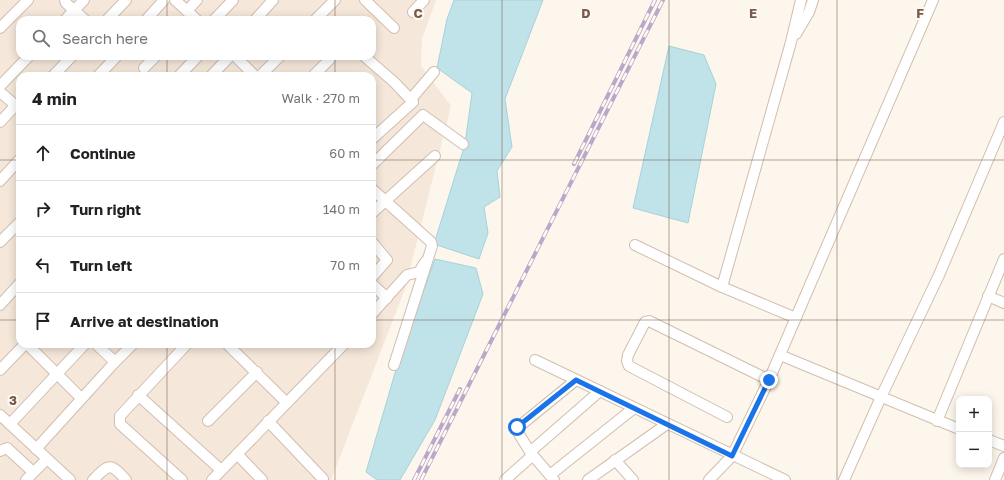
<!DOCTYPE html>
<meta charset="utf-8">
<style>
:root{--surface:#fff;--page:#f2f2f2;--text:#202124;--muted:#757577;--line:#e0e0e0}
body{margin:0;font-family:"Golos Text",sans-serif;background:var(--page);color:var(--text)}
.controls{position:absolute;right:12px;bottom:12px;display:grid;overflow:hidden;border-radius:8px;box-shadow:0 2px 10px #0003}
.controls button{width:36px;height:36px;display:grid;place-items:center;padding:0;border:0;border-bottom:1px solid var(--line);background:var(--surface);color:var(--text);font:20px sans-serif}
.stop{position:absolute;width:12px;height:12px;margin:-9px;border:3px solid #1a73e8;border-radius:50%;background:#fff}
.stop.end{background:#1a73e8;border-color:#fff;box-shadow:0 1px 4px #0008}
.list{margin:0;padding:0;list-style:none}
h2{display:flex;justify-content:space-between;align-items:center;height:52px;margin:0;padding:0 16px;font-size:17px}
h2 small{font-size:13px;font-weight:400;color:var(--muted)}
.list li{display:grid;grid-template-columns:26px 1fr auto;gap:12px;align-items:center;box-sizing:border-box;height:56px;padding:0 16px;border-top:1px solid var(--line)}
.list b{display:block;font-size:15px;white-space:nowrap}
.list em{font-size:13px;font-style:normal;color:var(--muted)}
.icon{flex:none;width:22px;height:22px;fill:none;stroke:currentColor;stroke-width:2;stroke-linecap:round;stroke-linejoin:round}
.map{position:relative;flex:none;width:1004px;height:480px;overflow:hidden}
.search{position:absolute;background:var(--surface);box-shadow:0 2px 10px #0003;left:16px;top:16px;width:360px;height:44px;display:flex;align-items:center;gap:10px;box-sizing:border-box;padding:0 14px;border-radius:12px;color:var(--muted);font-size:15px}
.panel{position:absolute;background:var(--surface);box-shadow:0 2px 10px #0003;left:16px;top:72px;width:360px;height:276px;border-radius:12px}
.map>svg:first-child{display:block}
.residential{fill:#f5e8da;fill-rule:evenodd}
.water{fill:#bfe3e8;stroke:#a5d3da}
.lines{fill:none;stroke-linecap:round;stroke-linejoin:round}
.minor-casing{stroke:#d1beb0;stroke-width:12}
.minor{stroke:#fff;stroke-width:10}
.rail-casing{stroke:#b9a8c9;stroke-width:4}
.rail{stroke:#fffaf3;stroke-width:2.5;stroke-dasharray:8;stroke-linecap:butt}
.route{stroke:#1a73e8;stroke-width:5}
.grid{fill:none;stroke:#7a5c4d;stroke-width:1;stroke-opacity:0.55}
.grid-label{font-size:13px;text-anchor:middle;font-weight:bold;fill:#7a5c4d;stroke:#fffaf3;stroke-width:4;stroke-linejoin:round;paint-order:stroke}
</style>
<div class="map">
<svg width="1004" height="480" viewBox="0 0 1004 480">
<rect width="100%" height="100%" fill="#fdf6ec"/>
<path class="residential" d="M0 0H436L422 39 421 66 451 106 405 289 331 480H0ZM20 20H372V56H20ZM20 76H372V344H20Z"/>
<g class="water">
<polygon points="454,0 543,0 505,99 512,147 497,171 500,197 484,207 488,233 479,259 434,244 465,144 472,93 437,68 447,19"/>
<polygon points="669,46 704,55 716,84 688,223 633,208"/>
<polygon points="435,259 476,268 483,294 435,420 400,480 377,480 366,472 400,356"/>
</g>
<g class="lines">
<g class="minor-casing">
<g id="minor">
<polyline points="65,0 66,3 85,20"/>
<polyline points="175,0 197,20"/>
<polyline points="365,0 394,28"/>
<polyline points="187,11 197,0"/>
<polyline points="413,12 424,0"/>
<polyline points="65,20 84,0"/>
<polyline points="107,20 126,0"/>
<polyline points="146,20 164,0"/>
<polyline points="214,20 233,0"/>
<polyline points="255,20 273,0"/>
<polyline points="315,20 335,0"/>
<polyline points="0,28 28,0"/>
<polyline points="796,34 809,12 813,0"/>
<polyline points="235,56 255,76"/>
<polyline points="364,56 394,82 413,102 372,139"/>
<polyline points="144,68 156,56"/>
<polyline points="53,76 72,56"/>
<polyline points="98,76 117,56"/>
<polyline points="179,76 198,56"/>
<polyline points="211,76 230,56"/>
<polyline points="260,76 280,56"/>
<polyline points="313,76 330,59"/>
<polyline points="0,86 29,56"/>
<polyline points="0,92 20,109"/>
<polyline points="411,99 434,72"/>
<polyline points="0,122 15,106"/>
<polyline points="372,165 423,115 463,144"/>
<polyline points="0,181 20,159"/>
<polyline points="372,189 431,242 432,246 394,365"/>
<polyline points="372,213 435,156"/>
<polyline points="0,242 20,222"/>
<polyline points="372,242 387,260 372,277"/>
<polyline points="635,245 722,287 796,318"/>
<polyline points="372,284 387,298"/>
<polyline points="722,287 791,42 801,0"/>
<polyline points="988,296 1004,303"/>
<polyline points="0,305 20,283"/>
<polyline points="372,314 407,275 419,272 425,262"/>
<polyline points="27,344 81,398"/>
<polyline points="227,344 287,403"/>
<polyline points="780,355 959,429"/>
<polyline points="535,360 785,480"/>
<polyline points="115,362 133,344"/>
<polyline points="0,370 25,344"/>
<polyline points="138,395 221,470"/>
<polyline points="0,415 70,480"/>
<polyline points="727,417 629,366 627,361 628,355 645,322 649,321 769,380"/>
<polyline points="208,421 257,372"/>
<polyline points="268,421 323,479"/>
<polyline points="937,421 1004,259"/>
<polyline points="10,424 85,344"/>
<polyline points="989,440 1004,446"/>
<polyline points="36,449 115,362 96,344"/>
<polyline points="0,451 7,448 33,472"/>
<polyline points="530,452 600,391"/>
<polyline points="237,454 262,480"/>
<polyline points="615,460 633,480"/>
<polyline points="550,475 634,408"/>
<polyline points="26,480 47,459"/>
<path d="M93 480C109 464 110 462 126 480"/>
<polyline points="182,480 120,424 120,416 187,344"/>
<polyline points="212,480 344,344"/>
<polyline points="505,480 533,455"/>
<polyline points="554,480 530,452 516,429 576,380"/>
<polyline points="588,480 667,424"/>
<polyline points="709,480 732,456 769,380 933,0"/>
<polyline points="844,480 881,397 939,275 1004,122"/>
<polyline points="995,480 1004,458"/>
</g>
</g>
<use href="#minor" class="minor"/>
<g class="rail-casing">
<g id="rail">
<polyline points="574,164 655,0"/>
<polyline points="414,480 460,389"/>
<polyline points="421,480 663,0"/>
</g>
</g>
<use href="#rail" class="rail"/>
</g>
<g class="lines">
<polyline class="route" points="517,427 576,380 732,456 769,380"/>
</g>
<path class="grid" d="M167 0V20M335 0V20M502 0V480M669 0V480M837 0V480M167 56V76M335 56V76M0 160H20M372 160H1004M0 320H20M372 320H1004M167 344V480M335 344V480"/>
<g class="grid-label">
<text x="418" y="18">C</text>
<text x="586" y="18">D</text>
<text x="753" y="18">E</text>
<text x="920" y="18">F</text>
<text x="13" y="405">3</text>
</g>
</svg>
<div class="controls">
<button>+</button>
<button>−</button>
</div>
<div class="stop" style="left:517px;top:427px"></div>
<div class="stop end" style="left:769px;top:380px"></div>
<div class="search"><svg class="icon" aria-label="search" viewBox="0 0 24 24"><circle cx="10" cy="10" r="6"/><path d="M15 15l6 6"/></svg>Search here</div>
<section class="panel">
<h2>4 min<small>Walk · 270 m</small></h2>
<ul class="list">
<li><svg class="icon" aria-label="ahead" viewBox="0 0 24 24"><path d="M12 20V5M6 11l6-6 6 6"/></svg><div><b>Continue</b></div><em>60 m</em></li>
<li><svg class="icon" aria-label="right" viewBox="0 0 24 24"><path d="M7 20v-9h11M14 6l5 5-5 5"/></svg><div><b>Turn right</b></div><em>140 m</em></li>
<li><svg class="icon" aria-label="left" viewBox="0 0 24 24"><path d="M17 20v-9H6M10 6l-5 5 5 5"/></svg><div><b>Turn left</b></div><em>70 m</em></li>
<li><svg class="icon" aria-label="arrive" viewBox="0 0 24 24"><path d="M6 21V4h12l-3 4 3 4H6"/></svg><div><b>Arrive at destination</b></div></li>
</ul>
</section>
</div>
